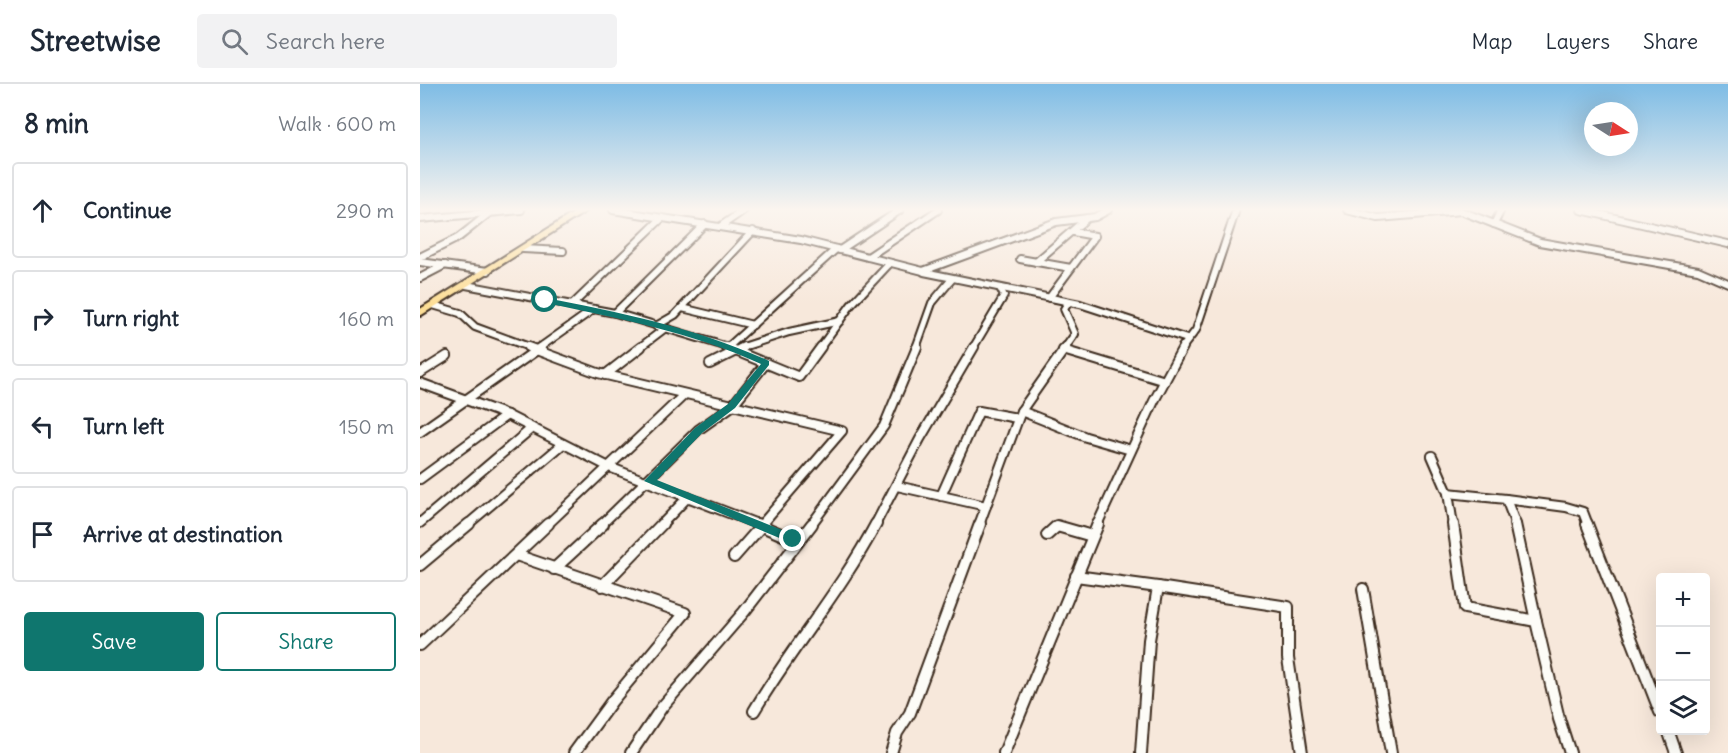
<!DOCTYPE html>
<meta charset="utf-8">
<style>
:root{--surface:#fff;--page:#f2f2f3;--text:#1f2937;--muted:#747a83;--line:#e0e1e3;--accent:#0f766e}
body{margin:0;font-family:Delius,sans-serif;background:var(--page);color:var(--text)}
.controls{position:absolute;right:18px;bottom:18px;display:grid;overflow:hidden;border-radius:6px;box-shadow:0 6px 24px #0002}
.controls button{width:54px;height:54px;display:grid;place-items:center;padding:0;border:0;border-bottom:2px solid var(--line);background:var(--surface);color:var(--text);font:30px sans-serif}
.compass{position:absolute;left:1164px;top:18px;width:54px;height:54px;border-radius:50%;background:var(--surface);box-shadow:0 6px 24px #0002;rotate:102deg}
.stop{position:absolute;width:18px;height:18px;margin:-14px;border:4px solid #0f766e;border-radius:50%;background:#fff}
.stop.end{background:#0f766e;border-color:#fff;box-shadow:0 2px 6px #0008}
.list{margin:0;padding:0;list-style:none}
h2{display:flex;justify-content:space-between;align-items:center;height:78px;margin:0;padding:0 24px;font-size:26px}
h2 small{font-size:20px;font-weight:400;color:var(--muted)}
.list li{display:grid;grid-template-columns:39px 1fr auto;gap:18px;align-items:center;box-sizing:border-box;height:96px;margin:0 12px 12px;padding:0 12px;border:2px solid var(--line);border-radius:6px}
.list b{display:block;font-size:22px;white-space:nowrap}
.list em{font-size:20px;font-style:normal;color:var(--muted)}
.actions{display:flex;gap:12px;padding:18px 24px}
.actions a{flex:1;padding:14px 0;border:2px solid var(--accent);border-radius:6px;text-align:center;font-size:21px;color:var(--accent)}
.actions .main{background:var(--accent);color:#fff}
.icon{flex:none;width:33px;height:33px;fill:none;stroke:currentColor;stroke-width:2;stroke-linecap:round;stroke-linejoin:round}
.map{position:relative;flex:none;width:1308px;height:669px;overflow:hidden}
header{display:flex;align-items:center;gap:36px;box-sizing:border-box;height:84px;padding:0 30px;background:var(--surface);border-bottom:2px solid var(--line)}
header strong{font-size:28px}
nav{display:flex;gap:33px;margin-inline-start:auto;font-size:21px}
.search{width:420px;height:54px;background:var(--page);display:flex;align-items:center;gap:15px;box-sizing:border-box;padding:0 21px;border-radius:6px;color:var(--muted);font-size:22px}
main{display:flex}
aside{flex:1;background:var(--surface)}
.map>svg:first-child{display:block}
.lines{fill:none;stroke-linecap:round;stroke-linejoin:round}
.minor-far2-casing{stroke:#3b2a1e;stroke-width:10}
.minor-far1-casing{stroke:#3b2a1e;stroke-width:12}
.minor-casing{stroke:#3b2a1e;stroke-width:14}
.trunk-casing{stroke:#3b2a1e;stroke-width:4}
.minor-far2{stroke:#fdfcf7;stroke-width:6}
.minor-far1{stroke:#fdfcf7;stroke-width:8}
.minor{stroke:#fdfcf7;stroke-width:10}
.trunk{fill:#fdde96;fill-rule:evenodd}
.route{fill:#0f766e}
</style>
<header>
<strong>Streetwise</strong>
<div class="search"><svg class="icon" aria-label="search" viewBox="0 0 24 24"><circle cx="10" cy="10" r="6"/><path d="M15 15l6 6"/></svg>Search here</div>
<nav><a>Map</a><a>Layers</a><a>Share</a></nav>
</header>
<main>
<aside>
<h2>8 min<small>Walk · 600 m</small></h2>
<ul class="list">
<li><svg class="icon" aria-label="ahead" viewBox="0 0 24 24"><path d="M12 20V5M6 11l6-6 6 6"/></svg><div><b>Continue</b></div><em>290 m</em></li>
<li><svg class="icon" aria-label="right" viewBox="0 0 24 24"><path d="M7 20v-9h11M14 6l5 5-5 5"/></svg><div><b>Turn right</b></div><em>160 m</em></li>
<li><svg class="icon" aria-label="left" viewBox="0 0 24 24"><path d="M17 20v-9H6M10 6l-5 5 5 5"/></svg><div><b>Turn left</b></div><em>150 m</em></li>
<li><svg class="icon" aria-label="arrive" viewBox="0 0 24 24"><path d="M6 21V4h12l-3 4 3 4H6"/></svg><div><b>Arrive at destination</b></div></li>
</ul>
<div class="actions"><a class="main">Save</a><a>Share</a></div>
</aside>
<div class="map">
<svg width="1308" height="669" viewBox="0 0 1308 669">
<rect width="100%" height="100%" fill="#f7e8db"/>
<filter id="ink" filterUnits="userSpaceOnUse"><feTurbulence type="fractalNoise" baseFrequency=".0167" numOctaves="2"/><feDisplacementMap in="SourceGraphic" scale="12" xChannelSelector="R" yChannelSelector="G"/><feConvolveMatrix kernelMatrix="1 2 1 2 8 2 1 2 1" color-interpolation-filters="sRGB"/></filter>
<g filter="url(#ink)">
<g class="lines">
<g class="minor-far2-casing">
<g id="minor-far2">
<polyline points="193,126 381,156 503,187 636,138 675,133 688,126"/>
<polyline points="927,126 958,134 1041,127 1120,158 1278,186 1308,199"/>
<polyline points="1161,126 1308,160"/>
<polyline points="0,135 101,126"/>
<polyline points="1074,140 1081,126"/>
<polyline points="301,142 324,126"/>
<polyline points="103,165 143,167"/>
<polyline points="420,166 480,126"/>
<polyline points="0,173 38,154 68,130"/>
<polyline points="448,173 518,126"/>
<polyline points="600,175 651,184"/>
<polyline points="0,178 68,187"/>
<polyline points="616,178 667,134"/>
<polyline points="504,188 660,220 767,255"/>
<polyline points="0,194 25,181"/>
<polyline points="46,201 195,229 311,264"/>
<polyline points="629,214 675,152 653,148"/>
<polyline points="13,221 40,229 55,243 112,264"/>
<polyline points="152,221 242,134"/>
<polyline points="262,224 333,241"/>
<polyline points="195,229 285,140"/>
<polyline points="236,242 255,231 333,147"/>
<polyline points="119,264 174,225"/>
<polyline points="219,264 244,245"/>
<polyline points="307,264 416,165"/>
<polyline points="320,264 369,248 420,237"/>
<polyline points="400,264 431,221 470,179"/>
<polyline points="496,264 512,219 532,195"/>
<polyline points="553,264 584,212 580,204"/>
<polyline points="645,264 655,250 644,225 649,218"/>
<polyline points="762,264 776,246 816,126"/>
</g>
</g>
<g class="minor-far1-casing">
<g id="minor-far1">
<polyline points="108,263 178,289 422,347 341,441"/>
<polyline points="306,263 379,293 401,263"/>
<polyline points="646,263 601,327 666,353 711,366"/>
<polyline points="643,266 745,297"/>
<polyline points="290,280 324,263"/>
<polyline points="0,289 27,272"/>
<polyline points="185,291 221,263"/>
<polyline points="0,299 87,331 189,383 340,441"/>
<polyline points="0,348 121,263"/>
<polyline points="1012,372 1028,409 1033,441"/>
<polyline points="0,395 87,331"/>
<polyline points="477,402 566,422"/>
<polyline points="1028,409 1086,415 1096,441"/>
<polyline points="521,412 559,327 597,334"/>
<polyline points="1086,415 1146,423 1163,428 1168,441"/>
<polyline points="0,439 112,344"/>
<polyline points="47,441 143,360"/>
<polyline points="127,441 264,311"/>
<polyline points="181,441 278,346 312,322 346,279"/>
<polyline points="241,441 268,413"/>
<polyline points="391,441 464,342 497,263"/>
<polyline points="455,441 500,355 554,263"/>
<polyline points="559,441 601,327"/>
<polyline points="677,441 734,317 763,263"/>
</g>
</g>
<g class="minor-casing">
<g id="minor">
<polyline points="337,440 377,457"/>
<polyline points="1033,440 1045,524 1116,537 1139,635 1150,669"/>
<polyline points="1095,440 1116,537"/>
<polyline points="1167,440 1240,628"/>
<polyline points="627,451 637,442 672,452"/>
<polyline points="96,471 265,529 192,617 154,669"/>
<polyline points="314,473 343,440"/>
<polyline points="0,481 49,440"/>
<polyline points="134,485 183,440"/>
<polyline points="656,492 738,503 729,556 721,669"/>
<polyline points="182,502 242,440"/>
<polyline points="738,503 868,523 868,574 882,669"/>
<polyline points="943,505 971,669"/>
<polyline points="0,561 128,440"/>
<path d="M334 627C372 563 421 506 456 440"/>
<polyline points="1248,646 1256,669"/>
<polyline points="211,669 242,623 324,528 392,440"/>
<polyline points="471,669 477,649 490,629 560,440"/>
<polyline points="584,669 678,440"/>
</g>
</g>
<g class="trunk-casing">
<polygon id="trunk" points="158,126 168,126 0,232 0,225"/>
</g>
<use href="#minor-far2" class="minor-far2"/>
<use href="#minor-far1" class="minor-far1"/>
<use href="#minor" class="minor"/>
<use href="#trunk" class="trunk"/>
</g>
</g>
<linearGradient id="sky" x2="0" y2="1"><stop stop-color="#7ebce5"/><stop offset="0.57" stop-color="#fbf5ef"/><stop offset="1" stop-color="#fbf5ef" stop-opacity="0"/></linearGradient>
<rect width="1308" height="220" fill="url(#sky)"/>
<path class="route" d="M125 214C200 228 279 245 349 277V281L315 324 282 349 237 396 377 452V458H369L224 397 275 344 308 320 341 280C272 248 196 234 122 218Z"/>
</svg>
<div class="controls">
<button>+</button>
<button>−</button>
<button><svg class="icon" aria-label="layers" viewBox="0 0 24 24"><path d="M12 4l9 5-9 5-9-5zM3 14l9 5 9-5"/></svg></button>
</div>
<svg class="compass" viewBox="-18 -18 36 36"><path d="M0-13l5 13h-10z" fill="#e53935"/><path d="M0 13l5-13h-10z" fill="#747a83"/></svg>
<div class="stop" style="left:125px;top:216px"></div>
<div class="stop end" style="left:373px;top:455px"></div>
</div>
</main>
